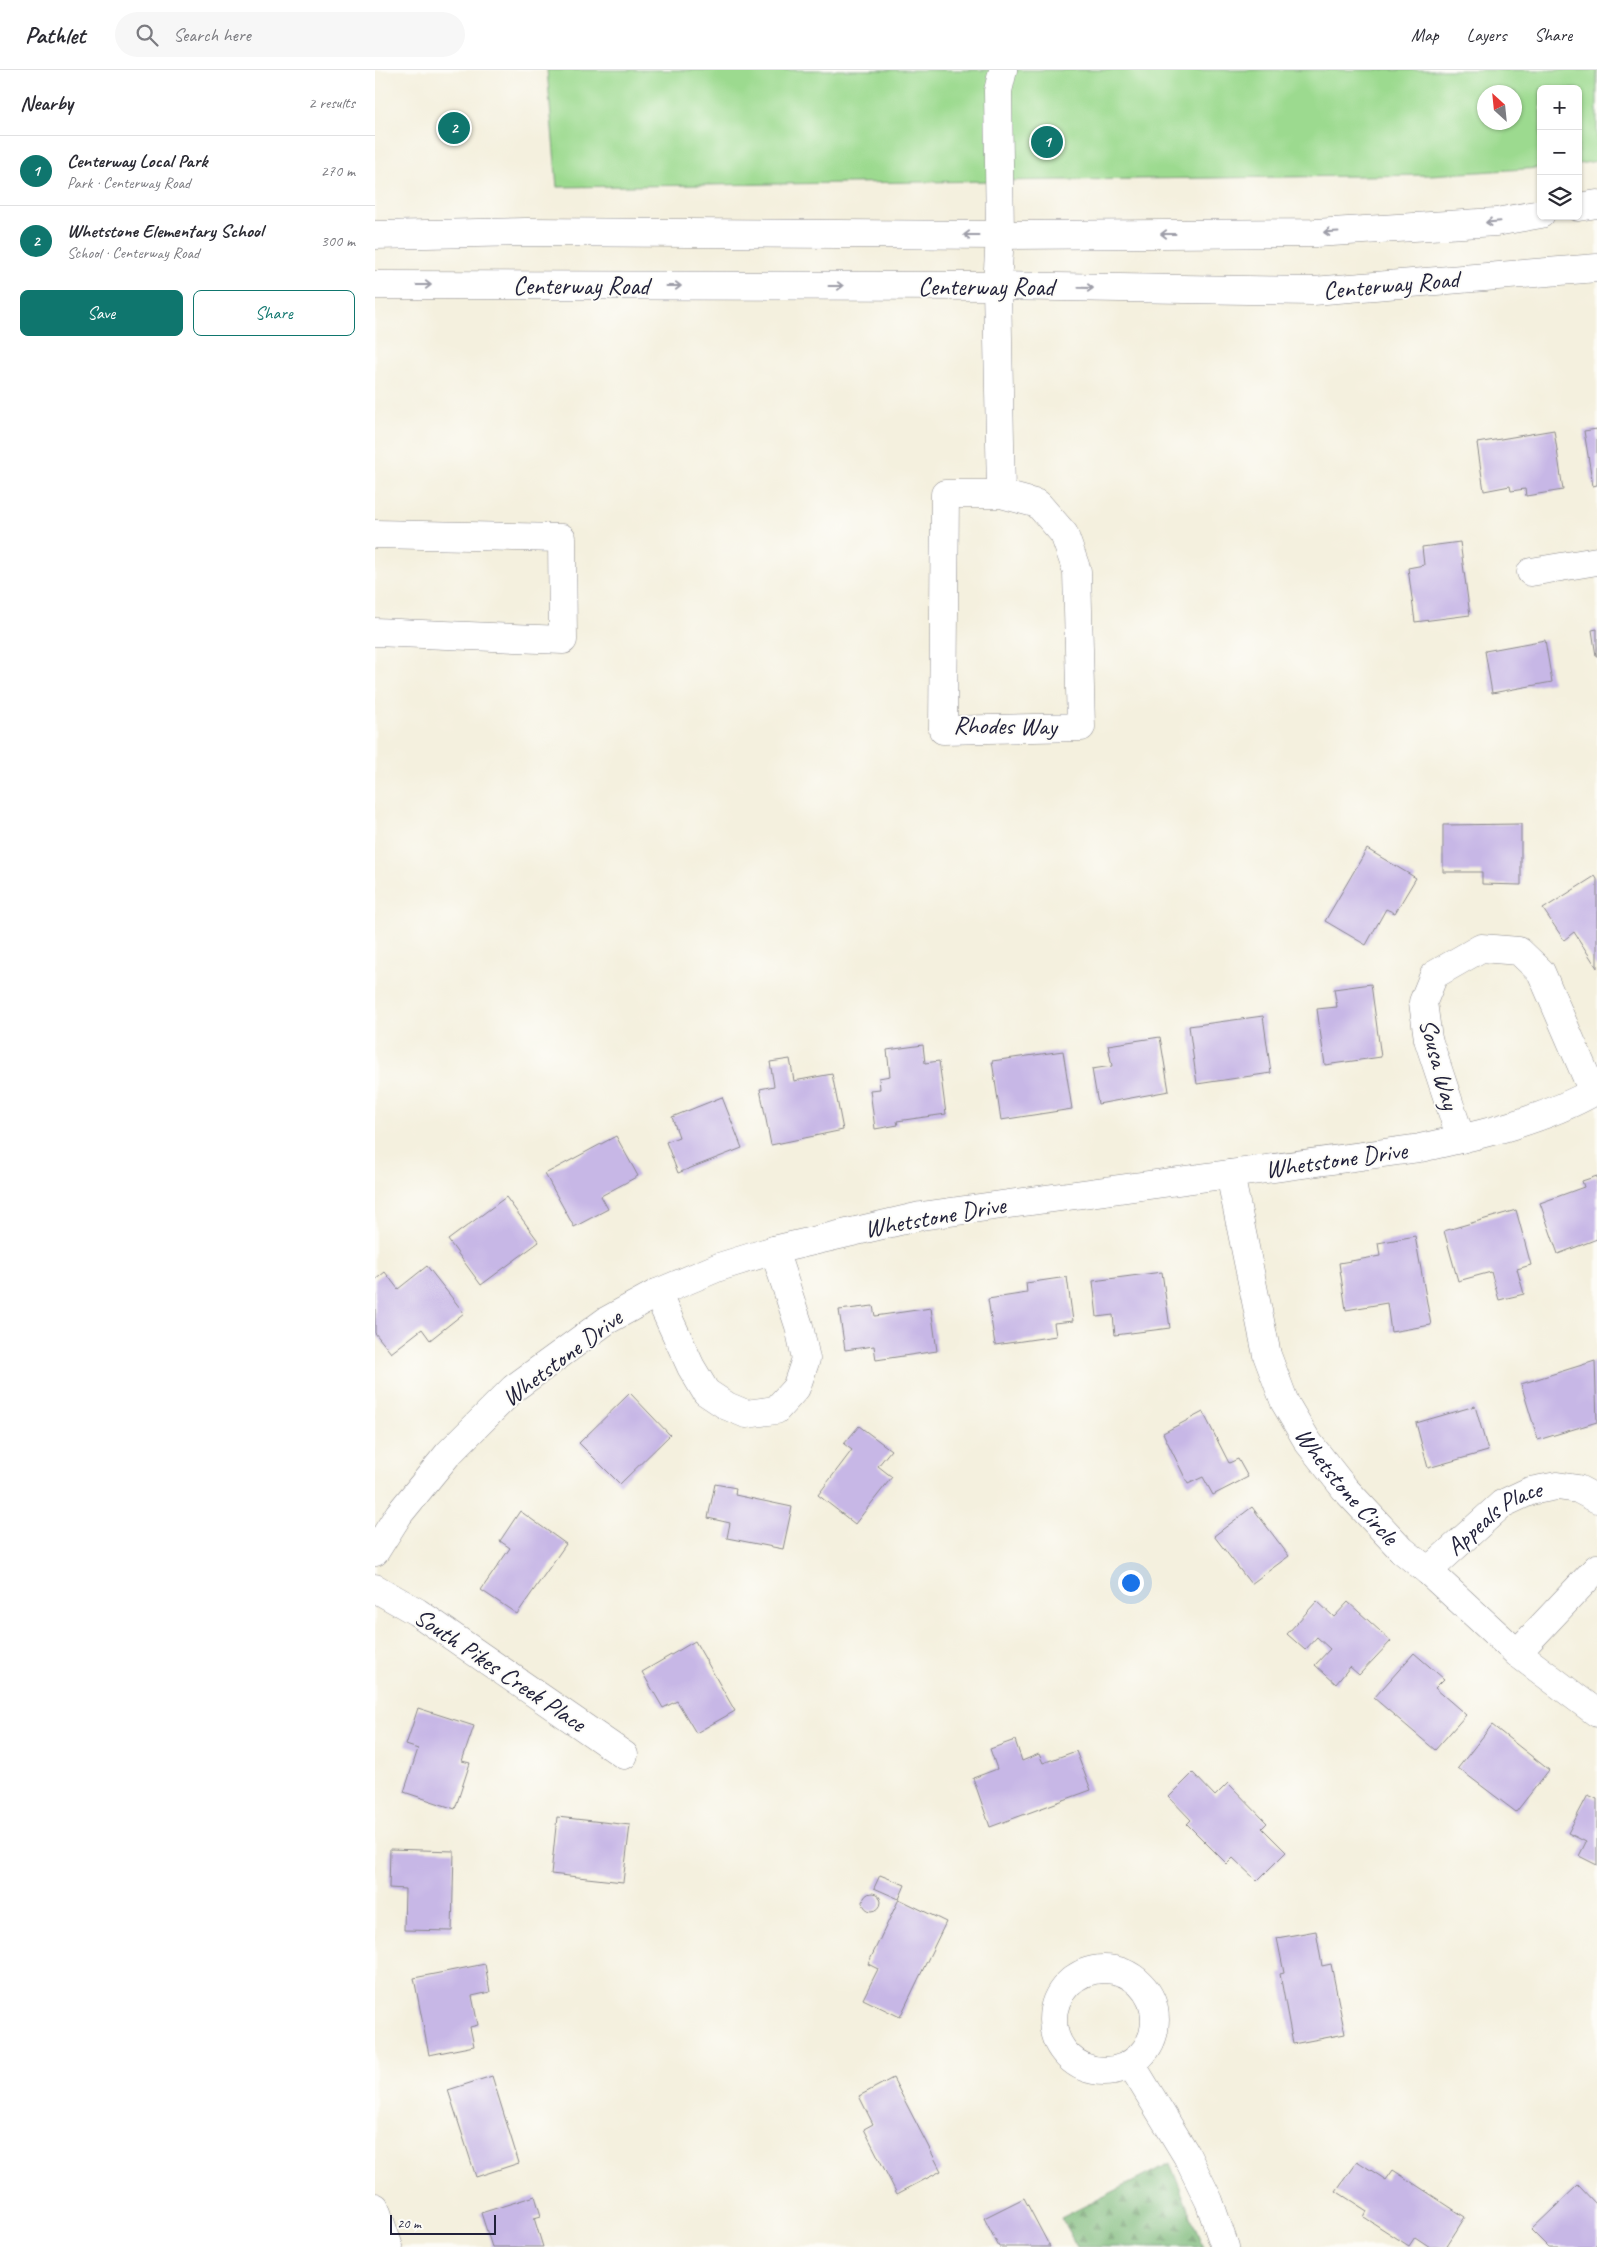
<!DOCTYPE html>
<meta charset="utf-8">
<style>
:root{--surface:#fff;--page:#f7f7f7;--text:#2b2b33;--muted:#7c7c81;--line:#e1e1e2;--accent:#0f766e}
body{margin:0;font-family:Caveat,sans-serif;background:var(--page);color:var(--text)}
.controls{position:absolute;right:15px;top:15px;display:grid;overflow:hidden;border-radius:8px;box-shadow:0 1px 4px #0004}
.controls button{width:45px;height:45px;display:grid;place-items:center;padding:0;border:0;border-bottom:1px solid var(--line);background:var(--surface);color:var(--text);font:25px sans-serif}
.compass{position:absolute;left:1102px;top:15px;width:45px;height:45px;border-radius:50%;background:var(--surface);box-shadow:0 1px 4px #0004;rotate:333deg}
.scale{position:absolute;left:15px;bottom:12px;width:106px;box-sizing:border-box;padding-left:5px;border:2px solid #22223b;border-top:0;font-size:14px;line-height:18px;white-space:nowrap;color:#22223b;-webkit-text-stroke:4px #fdfcf7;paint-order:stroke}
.you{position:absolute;left:755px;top:1512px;width:18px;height:18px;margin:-12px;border:4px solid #fff;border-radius:50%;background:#1a73e8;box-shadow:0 0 0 8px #1a73e833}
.badge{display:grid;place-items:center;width:32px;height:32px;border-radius:50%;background:var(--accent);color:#fff;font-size:16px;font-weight:700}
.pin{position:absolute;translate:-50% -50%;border:2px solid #fff;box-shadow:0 1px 5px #0006}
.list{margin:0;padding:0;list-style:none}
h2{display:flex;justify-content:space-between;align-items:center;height:65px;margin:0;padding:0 20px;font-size:21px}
h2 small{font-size:16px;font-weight:400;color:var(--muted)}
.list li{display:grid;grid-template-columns:32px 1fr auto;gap:15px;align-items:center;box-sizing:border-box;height:70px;padding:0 20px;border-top:1px solid var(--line)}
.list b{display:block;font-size:19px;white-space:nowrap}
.list p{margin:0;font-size:16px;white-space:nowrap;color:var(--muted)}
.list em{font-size:16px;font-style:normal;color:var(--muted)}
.actions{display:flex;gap:10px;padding:15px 20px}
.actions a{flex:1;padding:11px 0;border:1px solid var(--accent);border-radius:8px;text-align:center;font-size:18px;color:var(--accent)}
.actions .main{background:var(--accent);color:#fff}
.icon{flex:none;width:28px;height:28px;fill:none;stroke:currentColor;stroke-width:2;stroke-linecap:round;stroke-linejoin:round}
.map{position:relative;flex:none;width:1222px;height:2177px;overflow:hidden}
header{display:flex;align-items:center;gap:30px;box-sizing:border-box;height:70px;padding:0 25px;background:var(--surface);border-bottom:1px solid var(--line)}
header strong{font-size:24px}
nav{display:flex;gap:28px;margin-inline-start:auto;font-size:18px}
.search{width:350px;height:45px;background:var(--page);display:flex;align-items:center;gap:12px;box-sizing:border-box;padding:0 18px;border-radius:28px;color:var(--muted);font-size:19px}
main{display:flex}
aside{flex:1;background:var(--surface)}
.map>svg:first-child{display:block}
.forest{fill:url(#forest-firs);stroke:#506e5a}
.park{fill:#9cda8f;stroke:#5f7e65;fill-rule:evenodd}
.building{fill:#c7b7e6}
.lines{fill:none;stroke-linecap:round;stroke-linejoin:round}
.minor-casing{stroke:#8b898c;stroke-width:29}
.minor{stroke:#fff;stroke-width:28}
.oneway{stroke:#9c9ca7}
.labels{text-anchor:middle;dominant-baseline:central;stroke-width:4;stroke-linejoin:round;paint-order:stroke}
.street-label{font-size:25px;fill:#22223b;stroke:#fdfcf7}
</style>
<header>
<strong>Pathlet</strong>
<div class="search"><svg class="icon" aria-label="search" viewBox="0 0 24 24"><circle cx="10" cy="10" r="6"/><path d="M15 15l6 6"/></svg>Search here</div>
<nav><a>Map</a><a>Layers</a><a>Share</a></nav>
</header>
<main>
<aside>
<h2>Nearby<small>2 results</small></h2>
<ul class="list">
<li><span class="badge">1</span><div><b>Centerway Local Park</b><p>Park · Centerway Road</p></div><em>270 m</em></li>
<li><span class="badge">2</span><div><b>Whetstone Elementary School</b><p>School · Centerway Road</p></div><em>300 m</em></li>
</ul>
<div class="actions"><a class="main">Save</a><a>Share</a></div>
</aside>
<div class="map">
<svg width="1222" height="2177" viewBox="0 0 1222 2177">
<defs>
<pattern id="forest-firs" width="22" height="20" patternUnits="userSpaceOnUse" patternTransform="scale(1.25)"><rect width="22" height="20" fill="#7dba7a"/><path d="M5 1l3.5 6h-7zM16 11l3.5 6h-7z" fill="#669765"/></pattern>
</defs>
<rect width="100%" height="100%" fill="#fdfcf7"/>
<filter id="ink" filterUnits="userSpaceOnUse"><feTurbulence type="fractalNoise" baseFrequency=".02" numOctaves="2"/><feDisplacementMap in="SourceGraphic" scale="10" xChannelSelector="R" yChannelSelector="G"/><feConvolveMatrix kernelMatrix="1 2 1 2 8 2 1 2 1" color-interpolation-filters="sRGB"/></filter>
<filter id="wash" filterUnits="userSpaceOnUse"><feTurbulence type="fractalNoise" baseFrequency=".0096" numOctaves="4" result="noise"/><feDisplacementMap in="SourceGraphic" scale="20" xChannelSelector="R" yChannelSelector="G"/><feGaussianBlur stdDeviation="1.12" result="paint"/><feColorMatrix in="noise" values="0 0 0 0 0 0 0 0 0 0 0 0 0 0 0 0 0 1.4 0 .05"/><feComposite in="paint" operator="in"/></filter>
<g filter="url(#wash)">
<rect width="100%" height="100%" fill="#f4f0de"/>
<polygon class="forest" points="795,2093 828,2177 702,2177 686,2148"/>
<path class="park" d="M172 0H1222V91L1203 94V19H1166L1165 98 1055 105 182 117ZM1110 22H1140V52H1110Z"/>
<g id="blocks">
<g class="building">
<polygon points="1222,359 1222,415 1218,416 1209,361"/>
<polygon points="1179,360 1188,420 1151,426 1150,419 1136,421 1135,416 1109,421 1102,373"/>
<polygon points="1085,472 1095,545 1040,552 1033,498 1049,495 1047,477"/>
<polygon points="1222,559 1222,586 1221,586 1217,560"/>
<polygon points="1170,570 1177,612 1117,623 1110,581"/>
<polygon points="1146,754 1146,815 1107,814 1107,802 1068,802 1068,755"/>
<polygon points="992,779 1041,808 1020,843 1011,839 991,875 950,851"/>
<polygon points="1220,806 1222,809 1222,898 1199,862 1189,870 1168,839"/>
<polygon points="996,914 1006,987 950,995 942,939 962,937 959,919"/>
<polygon points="888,946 896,1003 822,1014 814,956"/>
<polygon points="785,967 794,1021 723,1034 717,999 737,996 733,975"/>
<polygon points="548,975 550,993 564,991 571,1044 522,1051 523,1055 500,1059 495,1020 505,1019 504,1008 515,1006 512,980"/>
<polygon points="688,981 697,1039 626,1050 617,991"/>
<polygon points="415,989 419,1011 457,1004 468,1060 396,1075 385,1019 399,1016 395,992"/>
<polygon points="347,1027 367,1078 303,1103 291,1072 304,1067 297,1047"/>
<polygon points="241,1066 263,1106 226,1126 233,1139 199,1157 170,1104"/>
<polygon points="1222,1106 1222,1169 1183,1184 1165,1133 1209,1117 1207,1111"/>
<polygon points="131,1127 164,1172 106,1215 73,1170"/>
<polygon points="1141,1140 1156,1195 1142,1199 1149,1224 1124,1230 1116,1202 1083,1211 1069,1161"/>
<polygon points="1040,1166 1056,1255 1016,1262 1012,1233 971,1240 964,1193 1005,1186 1003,1173"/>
<polygon points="52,1196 89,1243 55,1270 47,1259 16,1283 0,1263 0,1210 10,1202 23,1219"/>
<polygon points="787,1202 795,1258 740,1265 738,1245 722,1247 718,1211"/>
<polygon points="692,1207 698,1251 679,1253 681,1266 620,1275 613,1229 652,1223 651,1213"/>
<polygon points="498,1236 500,1246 556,1238 562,1281 501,1290 499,1276 470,1280 464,1240"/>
<polygon points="1220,1291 1222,1352 1163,1370 1146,1314"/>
<polygon points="255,1323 295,1365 245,1414 204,1373"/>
<polygon points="1100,1336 1113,1381 1053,1398 1041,1353"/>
<polygon points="828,1342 854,1393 863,1389 873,1407 838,1425 828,1407 813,1414 788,1363"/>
<polygon points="484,1356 516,1380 503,1396 517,1407 480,1454 443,1425 477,1380 469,1374"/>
<polygon points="340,1414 361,1418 360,1425 417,1437 408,1479 352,1468 355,1453 333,1448"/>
<polygon points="877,1437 914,1486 876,1514 839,1466"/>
<polygon points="145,1441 191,1474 142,1544 106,1520 135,1478 125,1471"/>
<polygon points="942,1531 959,1547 973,1532 1016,1571 984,1605 975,1597 961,1614 940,1595 955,1579 942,1567 930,1580 912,1564"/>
<polygon points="320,1571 360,1641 321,1663 302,1631 288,1638 267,1602"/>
<polygon points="1039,1583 1069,1609 1060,1618 1091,1645 1060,1680 999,1628"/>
<polygon points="43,1638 99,1656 87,1691 95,1693 80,1739 29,1722 43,1679 31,1675"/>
<polygon points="1117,1655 1174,1700 1141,1742 1083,1698"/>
<polygon points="640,1670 647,1691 664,1684 668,1693 701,1681 716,1720 615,1757 598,1708 622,1699 615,1679"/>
<polygon points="818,1703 840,1726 853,1713 892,1753 887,1758 911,1782 882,1811 858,1788 852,1794 812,1754 816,1750 794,1727"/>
<polygon points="1213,1725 1222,1729 1222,1795 1204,1786 1211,1772 1193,1763"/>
<polygon points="182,1747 255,1755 248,1812 176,1804"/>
<polygon points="15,1779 79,1781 77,1861 29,1860 30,1819 14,1818"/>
<polygon points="505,1805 530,1815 524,1829 499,1818"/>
<circle cx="497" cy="1832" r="9"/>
<polygon points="524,1829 571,1852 525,1947 488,1929 503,1899 493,1894"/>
<polygon points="941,1861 947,1896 956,1894 970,1964 918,1974 905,1904 909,1903 902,1868"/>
<polygon points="110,1894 115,1922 97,1926 103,1955 95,1957 99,1976 54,1985 39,1908"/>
<polygon points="117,2006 144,2093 101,2107 73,2020"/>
<polygon points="518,2008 566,2101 522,2124 489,2059 498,2054 484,2026"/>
<polygon points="982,2091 1011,2110 1018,2100 1090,2147 1071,2177 1055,2177 1040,2167 1034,2176 989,2147 992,2141 961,2121"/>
<polygon points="1203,2115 1222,2135 1222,2177 1173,2177 1156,2160"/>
<polygon points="160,2126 166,2146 159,2148 168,2177 117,2177 106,2143"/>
<polygon points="649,2128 675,2177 624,2177 609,2148"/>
</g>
</g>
</g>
<g filter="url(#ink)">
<use href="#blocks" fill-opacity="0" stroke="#8b898c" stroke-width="1"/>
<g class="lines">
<g class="minor-casing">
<g id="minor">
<polyline points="1203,137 1222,134"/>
<polyline points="0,165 151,162 625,165 940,163 1121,152 1166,144"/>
<polyline points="0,215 622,216 938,221 1222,198"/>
<polyline points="626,424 663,434 689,464 702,501 706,657 568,660 570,424 626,424 622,216 625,165 623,21 628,0"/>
<polyline points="0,464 187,468 188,570 0,562"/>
<polyline points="1156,502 1222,491"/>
<polyline points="1086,1069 1053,969 1048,932 1059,905 1106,878 1144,881 1166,902 1218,1022"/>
<path id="s1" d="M855 1104 892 1285 910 1333 933 1372 970 1419 1027 1480 1053 1501 1142 1583 1222 1643"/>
<polyline points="282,1223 316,1297 331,1322 352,1336 371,1344 401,1340 421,1318 431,1289 424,1256 399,1180"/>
<path d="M0 1482 24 1444 73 1384 139 1318 231 1251 282 1223 344 1197 399 1180 546 1146 1045 1078C1105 1065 1168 1051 1222 1020"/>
<path id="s2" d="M1053 1501 1127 1434 1155 1421 1182 1416 1203 1419 1222 1429"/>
<polyline points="0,1518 42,1542 249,1685"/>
<polyline points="1142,1583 1222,1498"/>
<circle cx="729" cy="1950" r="51"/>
<polyline points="756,1994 812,2086 834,2131 850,2177"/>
<polyline points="0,2137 14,2177"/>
</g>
</g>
<use href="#minor" class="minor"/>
</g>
<defs><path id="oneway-shaft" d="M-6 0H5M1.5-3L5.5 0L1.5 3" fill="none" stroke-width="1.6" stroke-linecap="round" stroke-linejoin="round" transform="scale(1.25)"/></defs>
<g class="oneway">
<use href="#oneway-shaft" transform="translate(1118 152) rotate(175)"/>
<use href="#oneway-shaft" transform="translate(956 162) rotate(177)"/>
<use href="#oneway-shaft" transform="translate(793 164) rotate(180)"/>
<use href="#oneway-shaft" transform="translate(596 165) rotate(-180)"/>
<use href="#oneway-shaft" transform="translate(49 215)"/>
<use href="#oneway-shaft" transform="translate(299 216)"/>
<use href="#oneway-shaft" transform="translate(461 216)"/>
<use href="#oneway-shaft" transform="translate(711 218) rotate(1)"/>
</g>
</g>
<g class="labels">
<g class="street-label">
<text transform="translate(1016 215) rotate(-5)">Centerway Road</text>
<text x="206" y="216">Centerway Road</text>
<text x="611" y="217">Centerway Road</text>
<text transform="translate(630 656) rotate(1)">Rhodes Way</text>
<text transform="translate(1064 994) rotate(75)">Sousa Way</text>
<text transform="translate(961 1090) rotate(-8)">Whetstone Drive</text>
<text transform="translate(560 1147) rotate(-10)">Whetstone Drive</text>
<text transform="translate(187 1288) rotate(-37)">Whetstone Drive</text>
<text stroke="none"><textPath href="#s1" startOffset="340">Whetstone Circle</textPath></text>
<text stroke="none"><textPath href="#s2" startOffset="86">Appeals Place</textPath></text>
<text transform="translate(125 1600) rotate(34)">South Pikes Creek Place</text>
</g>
</g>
</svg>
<div class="controls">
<button>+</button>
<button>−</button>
<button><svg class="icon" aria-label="layers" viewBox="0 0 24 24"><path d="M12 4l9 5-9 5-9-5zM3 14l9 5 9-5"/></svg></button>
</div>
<svg class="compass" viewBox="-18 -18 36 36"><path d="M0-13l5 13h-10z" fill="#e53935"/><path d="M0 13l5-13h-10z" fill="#7c7c81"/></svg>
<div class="scale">20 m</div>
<div class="you"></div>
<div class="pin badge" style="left:672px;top:72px">1</div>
<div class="pin badge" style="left:79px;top:58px">2</div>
</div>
</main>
